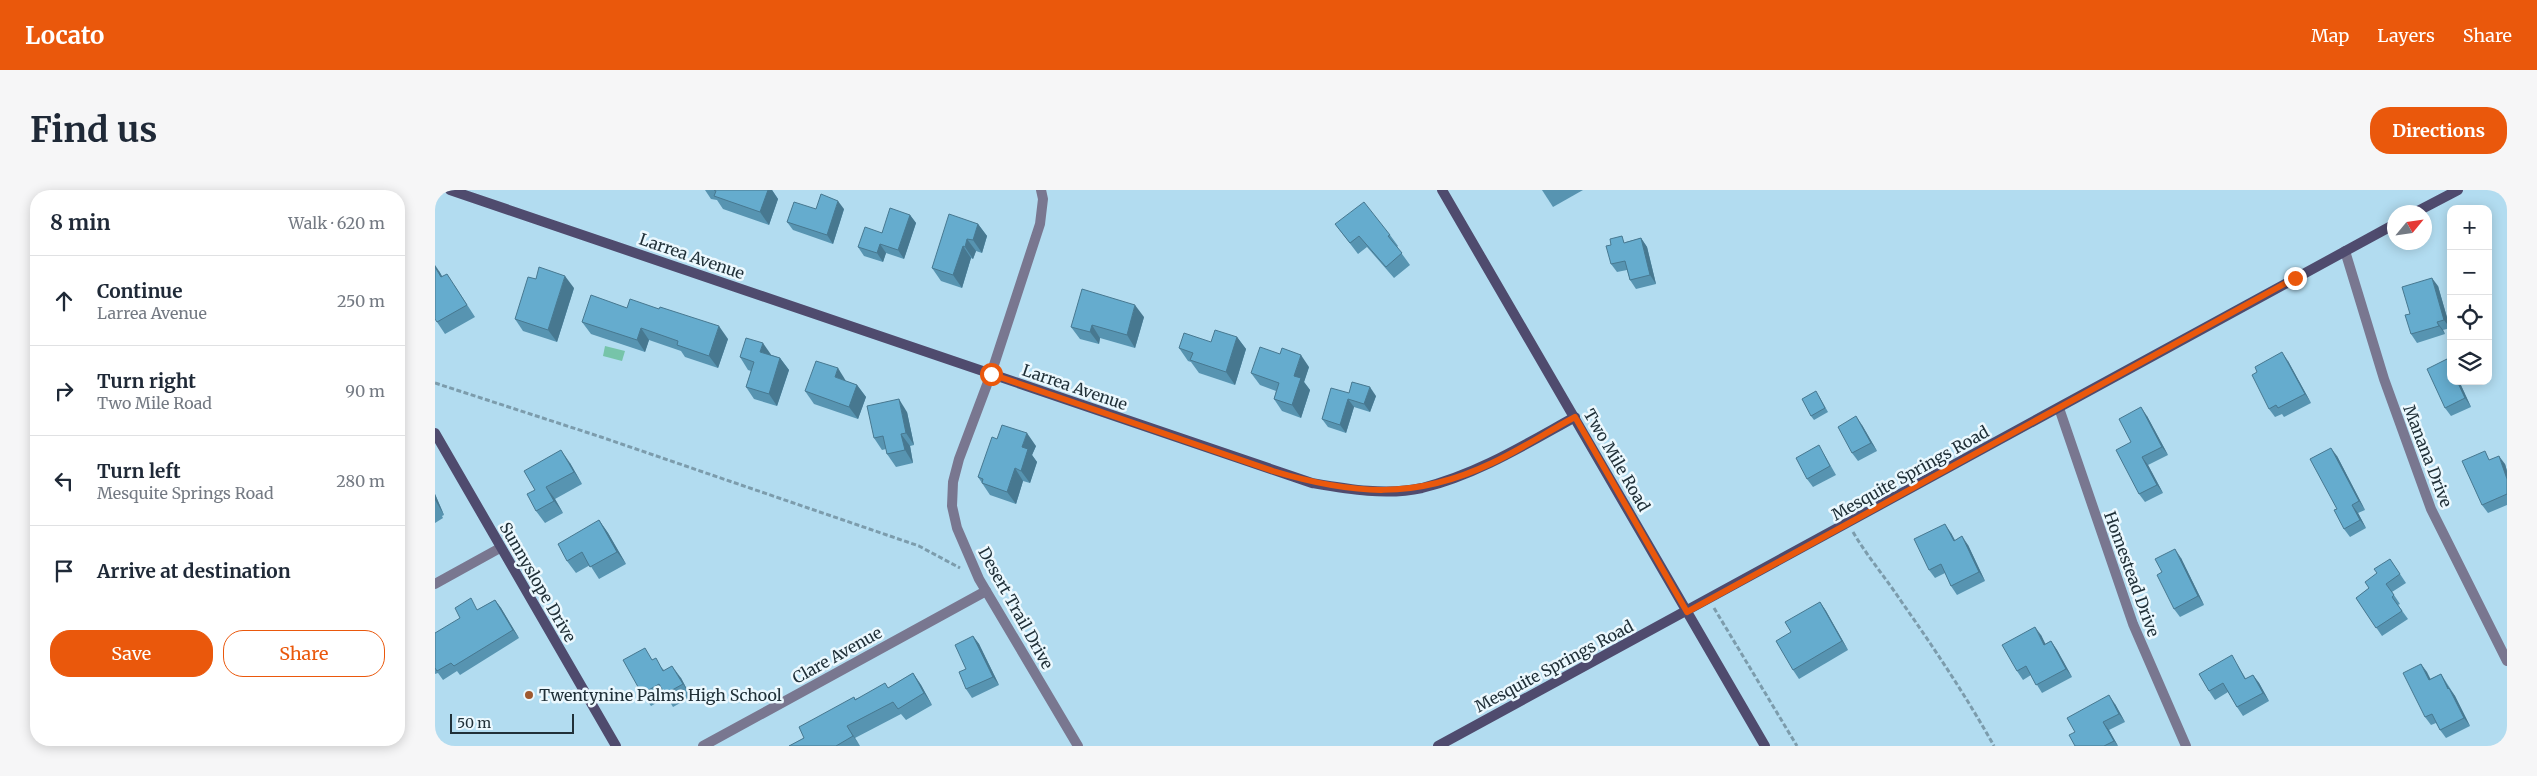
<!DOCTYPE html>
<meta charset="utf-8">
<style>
:root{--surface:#fff;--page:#f6f6f7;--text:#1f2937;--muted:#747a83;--line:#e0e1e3;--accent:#ea580c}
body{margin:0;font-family:Merriweather,serif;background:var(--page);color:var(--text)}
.controls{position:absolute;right:15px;top:15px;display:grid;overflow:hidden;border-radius:10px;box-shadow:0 2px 12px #0003}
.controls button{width:45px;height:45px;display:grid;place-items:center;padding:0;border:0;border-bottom:1px solid var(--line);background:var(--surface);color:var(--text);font:25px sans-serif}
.compass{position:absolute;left:1952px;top:15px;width:45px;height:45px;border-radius:50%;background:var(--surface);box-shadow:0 2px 12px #0003;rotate:61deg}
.scale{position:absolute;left:15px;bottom:12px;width:124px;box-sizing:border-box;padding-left:5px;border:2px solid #203038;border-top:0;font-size:14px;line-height:18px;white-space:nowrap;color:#203038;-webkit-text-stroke:4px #ebf8fe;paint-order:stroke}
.stop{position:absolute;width:15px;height:15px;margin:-11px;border:4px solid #ea580c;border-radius:50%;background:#fff}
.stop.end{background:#ea580c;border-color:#fff;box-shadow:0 1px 5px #0008}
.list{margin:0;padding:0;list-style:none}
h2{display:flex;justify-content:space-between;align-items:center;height:65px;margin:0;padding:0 20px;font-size:21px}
h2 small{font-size:16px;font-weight:400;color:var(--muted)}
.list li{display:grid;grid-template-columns:32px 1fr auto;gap:15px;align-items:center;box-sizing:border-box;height:90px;padding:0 20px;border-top:1px solid var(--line)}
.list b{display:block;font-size:19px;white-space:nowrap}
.list p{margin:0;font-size:16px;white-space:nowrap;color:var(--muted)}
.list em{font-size:16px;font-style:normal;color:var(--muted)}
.actions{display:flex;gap:10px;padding:15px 20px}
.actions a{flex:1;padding:11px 0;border:1px solid var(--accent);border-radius:20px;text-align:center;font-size:18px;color:var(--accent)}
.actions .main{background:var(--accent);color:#fff}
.icon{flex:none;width:28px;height:28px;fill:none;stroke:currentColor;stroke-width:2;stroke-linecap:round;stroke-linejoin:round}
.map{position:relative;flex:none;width:2072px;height:556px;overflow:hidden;border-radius:20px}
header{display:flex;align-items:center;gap:30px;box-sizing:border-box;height:70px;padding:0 25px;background:var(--accent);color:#fff}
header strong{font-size:24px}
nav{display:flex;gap:28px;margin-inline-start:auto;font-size:18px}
.intro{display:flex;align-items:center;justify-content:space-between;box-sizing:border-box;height:120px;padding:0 30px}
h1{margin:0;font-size:35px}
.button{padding:12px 22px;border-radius:20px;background:var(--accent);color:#fff;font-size:18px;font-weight:700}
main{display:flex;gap:30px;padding:0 30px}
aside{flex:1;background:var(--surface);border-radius:20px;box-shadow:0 2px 12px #0003}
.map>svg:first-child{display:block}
.water{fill:#76c4a9}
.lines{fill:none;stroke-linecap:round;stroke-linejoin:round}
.path{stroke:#7c9cac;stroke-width:3;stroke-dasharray:5 2.5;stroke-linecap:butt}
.street{stroke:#797790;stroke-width:10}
.secondary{stroke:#4f4b6e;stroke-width:10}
.wall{fill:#5794b1}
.shaded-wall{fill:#477890}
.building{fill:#65acce;stroke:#477890}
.route{stroke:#ea580c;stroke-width:6}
.poi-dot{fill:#9f592f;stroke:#ebf8fe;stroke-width:2}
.labels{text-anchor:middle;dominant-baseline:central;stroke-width:5;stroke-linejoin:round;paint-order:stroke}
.street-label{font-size:16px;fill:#203038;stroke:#ebf8fe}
.poi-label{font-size:16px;fill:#203038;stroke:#ebf8fe;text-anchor:start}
</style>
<header>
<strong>Locato</strong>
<nav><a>Map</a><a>Layers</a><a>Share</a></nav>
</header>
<div class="intro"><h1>Find us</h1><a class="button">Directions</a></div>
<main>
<aside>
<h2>8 min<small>Walk · 620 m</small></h2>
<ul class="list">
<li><svg class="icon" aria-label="ahead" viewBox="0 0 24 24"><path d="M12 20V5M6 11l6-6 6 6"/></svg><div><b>Continue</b><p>Larrea Avenue</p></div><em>250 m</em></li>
<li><svg class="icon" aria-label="right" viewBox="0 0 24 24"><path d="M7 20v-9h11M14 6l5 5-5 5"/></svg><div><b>Turn right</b><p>Two Mile Road</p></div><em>90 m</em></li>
<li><svg class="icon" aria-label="left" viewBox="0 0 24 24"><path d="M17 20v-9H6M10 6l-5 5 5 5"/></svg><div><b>Turn left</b><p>Mesquite Springs Road</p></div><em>280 m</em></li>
<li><svg class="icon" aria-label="arrive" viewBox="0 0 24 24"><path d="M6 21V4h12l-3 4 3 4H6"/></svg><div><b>Arrive at destination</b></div></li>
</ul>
<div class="actions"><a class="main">Save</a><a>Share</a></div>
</aside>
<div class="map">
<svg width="2072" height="556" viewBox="0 0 2072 556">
<rect width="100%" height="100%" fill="#b2dcf0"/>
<polygon class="water" points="170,156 190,161 187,171 168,166"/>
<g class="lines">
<g class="path">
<polyline points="0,193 166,247 484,356 525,378"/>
<path d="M1418 342C1432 366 1450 387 1466 411 1499 458 1531 506 1559 556"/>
<polyline points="1279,418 1362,556"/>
</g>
<g class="street">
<polyline points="606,0 608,9 605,34 556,184 524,269 518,292 517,316 522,338 544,389 643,556"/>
<polyline points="1910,61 1949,189 1996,319 2072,471"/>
<polyline points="1624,218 1698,434 1751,556"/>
<polyline points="0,394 65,358"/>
<polyline points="268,556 551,401"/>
</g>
<g class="secondary">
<path d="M15 0 877 293C912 299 951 306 987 298 1043 284 1091 254 1140 227"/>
<polyline points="1007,0 1330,556"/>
<polyline points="1981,22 2023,0"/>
<polyline points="0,243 181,556"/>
<polyline points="1003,556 1960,34"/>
</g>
</g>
<g class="wall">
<polygon points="270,0 337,0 343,9 334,35 288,19 282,10 276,9"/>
<polygon points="1107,0 1148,0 1118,17"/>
<polygon points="381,19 409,19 398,54 358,40 352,32"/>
<polygon points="475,25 481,33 469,69 451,63 448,72 429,66 423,57"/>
<polygon points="543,34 552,46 547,63 541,61 538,69 536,68 527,98 506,91 497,78"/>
<polygon points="900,34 955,45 963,56 962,57 975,75 959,88 932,57 923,64"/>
<polygon points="1206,48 1212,57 1221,94 1201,99 1195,90 1192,80 1182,82 1176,74 1191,52"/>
<polygon points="4,81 7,86 20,96 40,127 10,144 2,132"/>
<polygon points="2003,96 2015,138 2008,140 2010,144 1982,153 1976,144 1975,124"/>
<polygon points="139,98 122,152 88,141 80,129"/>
<polygon points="192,118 293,149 283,178 250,167 246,161 214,150 210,162 156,144 147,132"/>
<polygon points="709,127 700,158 665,148 664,154 645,149 636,137"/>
<polygon points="802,147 811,159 800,195 764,183 756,172 753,171 744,158"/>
<polygon points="337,165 345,168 354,180 342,216 319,209 311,197 316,181 313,180 305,167"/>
<polygon points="2012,169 2016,175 2016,191 2024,191 2036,217 2016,226 2010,218"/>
<polygon points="1853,171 1876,213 1849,227 1847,224 1840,227 1834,219"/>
<polygon points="874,177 869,192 875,200 866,228 847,221 839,209 841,201 825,195 816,183"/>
<polygon points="411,191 422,195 431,207 423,229 379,214 370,201"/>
<polygon points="914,203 941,206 935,222 919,217 911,243 893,237 887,229"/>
<polygon points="1384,206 1393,222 1379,230 1376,226"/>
<polygon points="472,222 479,255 475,256 478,273 461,277 452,264 451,259 447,260 439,248"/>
<polygon points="1712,226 1733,265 1713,275 1728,303 1710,312 1704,304 1696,252"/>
<polygon points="1427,235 1442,261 1423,271 1417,263"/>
<polygon points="562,249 601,256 597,265 602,272 595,293 588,291 581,314 555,305 543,287"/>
<polygon points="1389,264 1401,285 1378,297 1372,289"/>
<polygon points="1902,266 1930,320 1923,323 1931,338 1915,347 1909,339 1902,319"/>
<polygon points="2056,270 2070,274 2072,281 2072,315 2053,323 2047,315"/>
<polygon points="135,273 147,294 120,309 128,323 110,333 101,321 100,300"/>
<polygon points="0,304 9,325 7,326 8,328 0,333"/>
<polygon points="164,330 173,343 191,374 164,389 155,375 141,383 132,371"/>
<polygon points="1516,343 1520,350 1533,355 1550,391 1522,405 1516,396 1510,383 1500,388 1494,380"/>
<polygon points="1746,368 1769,415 1745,427 1739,419 1727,382"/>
<polygon points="1955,369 1971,393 1957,402 1965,414 1963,415 1973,429 1947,446 1921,408 1934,398 1942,383"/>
<polygon points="60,410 66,418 84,448 25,485 22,481 8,490 3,483 0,484 0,443"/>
<polygon points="1385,412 1391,421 1413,460 1364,489 1358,480 1356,442"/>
<polygon points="1606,445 1610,454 1616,451 1622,460 1637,487 1607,503 1596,485 1588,490 1582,481"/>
<polygon points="538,446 544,454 564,495 537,508 531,499 531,479"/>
<polygon points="218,469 229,480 246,488 256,507 238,517 232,507 216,516 207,504"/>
<polygon points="1802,474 1811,489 1818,485 1824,493 1834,511 1808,526 1802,517 1793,502 1780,510 1774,501"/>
<polygon points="1986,474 1995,489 2006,484 2020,506 2035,536 2011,548 2005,540 2001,533 1996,535 1990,527"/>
<polygon points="478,483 486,495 497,515 471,530 466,524 420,548 425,556 354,556 369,548 420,509 453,498"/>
<polygon points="1680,514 1690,532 1674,540 1683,556 1640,556 1640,542"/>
</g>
<g class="shaded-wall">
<polygon points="333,0 337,0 343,9 334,35 325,22"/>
<polygon points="403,11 409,19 398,54 392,45"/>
<polygon points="475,25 481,33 469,69 463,60"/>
<polygon points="543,34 552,46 547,63 538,50"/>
<polygon points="1206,48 1212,57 1221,94 1215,85"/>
<polygon points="532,49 541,61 538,69 530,57"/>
<polygon points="445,54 451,63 448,72 442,63"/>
<polygon points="528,56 536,68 527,98 518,85"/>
<polygon points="0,75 4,81 14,99 6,87 0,77"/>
<polygon points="130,86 139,98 122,152 113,140"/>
<polygon points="1997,88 2003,96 2015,138 2009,130"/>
<polygon points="700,115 709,127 700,158 692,145"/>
<polygon points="2002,132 2008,140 2010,144 2004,136"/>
<polygon points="657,135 665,148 664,154 655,142"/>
<polygon points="284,136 293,149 283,178 274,166"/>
<polygon points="206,138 214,150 210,162 202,150"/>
<polygon points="802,147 811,159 800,195 791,182"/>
<polygon points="328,153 337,166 325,162"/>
<polygon points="1847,162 1853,171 1876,213 1870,204"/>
<polygon points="866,165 874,177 869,192 875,200 866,228 857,215 859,186"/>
<polygon points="345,168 354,180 342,216 334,204"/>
<polygon points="403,178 411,191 400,187"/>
<polygon points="2022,191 2024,191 2036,217 2030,208"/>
<polygon points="422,195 431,207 423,229 414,217"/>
<polygon points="935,197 941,206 935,222 929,214"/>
<polygon points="464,209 472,222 479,255 471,243"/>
<polygon points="913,209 919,217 911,243 905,235"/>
<polygon points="1706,217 1712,226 1733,265 1727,257"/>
<polygon points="1421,226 1427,235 1442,261 1436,253"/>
<polygon points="592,243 601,256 597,265 602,272 595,293 586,281 587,257"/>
<polygon points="466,244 475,256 478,273 470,260"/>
<polygon points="1896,258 1902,266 1930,320 1924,311"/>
<polygon points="126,260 135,273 147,294 139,282"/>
<polygon points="2064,266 2070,274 2072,281 2072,289"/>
<polygon points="1707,267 1713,275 1728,303 1722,295"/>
<polygon points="580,278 588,291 581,314 572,302"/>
<polygon points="111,297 120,309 128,323 119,311"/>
<polygon points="0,304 9,325 0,310"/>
<polygon points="1917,315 1923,323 1931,338 1925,330"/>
<polygon points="164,330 173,343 191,374 182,362"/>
<polygon points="1510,334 1516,343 1524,359 1519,351"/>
<polygon points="1527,346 1533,355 1550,391 1544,382"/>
<polygon points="1740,359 1746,368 1769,415 1763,406"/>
<polygon points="60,410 66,418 84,448 78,440"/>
<polygon points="1385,412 1391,421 1413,460 1407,451"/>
<polygon points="1600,437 1606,445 1615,463 1609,455"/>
<polygon points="538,446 544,454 564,495 558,487"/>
<polygon points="1616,451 1622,460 1637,487 1631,479"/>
<polygon points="1986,474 1992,482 2000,498 1994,490"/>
<polygon points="237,476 246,488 256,507 248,494"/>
<polygon points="478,483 486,495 497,515 489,503"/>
<polygon points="2006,484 2011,493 2019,507 2013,499"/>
<polygon points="1818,485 1824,493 1834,511 1828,503"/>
<polygon points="2014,498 2020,506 2035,536 2029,528"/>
<polygon points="1674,505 1680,514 1690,532 1684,524"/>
<polygon points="1668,532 1674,540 1683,556 1679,551"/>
<polygon points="412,536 420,548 425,556 418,546"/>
</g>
<g class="building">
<polygon points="279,0 333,0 325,22 279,6 281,1"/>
<polygon points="386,4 403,11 392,45 352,32 359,12 381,19"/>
<polygon points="929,12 955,45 953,46 967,63 951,77 924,46 915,53 900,34"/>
<polygon points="455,18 475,25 463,60 445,54 442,63 423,57 430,37 447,43"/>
<polygon points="514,24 543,34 538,50 532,49 530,57 528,56 518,85 497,78"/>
<polygon points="1187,46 1189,53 1206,48 1215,85 1195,90 1190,71 1176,74 1171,56 1176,55 1175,49"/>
<polygon points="0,77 6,87 12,84 32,115 2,132 0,129"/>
<polygon points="104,77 130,86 113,140 80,129 93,87 101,89"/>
<polygon points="1997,88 2009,130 2002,132 2004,136 1976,144 1970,125 1975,124 1967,97"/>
<polygon points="647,99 700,115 692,145 657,135 655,142 636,137"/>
<polygon points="156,105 192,118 195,109 224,119 225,117 284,136 274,166 242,155 243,151 206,138 202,150 147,132"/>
<polygon points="780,140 802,147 791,182 755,170 758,163 744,158 749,143 776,152"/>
<polygon points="311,148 328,153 325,162 345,168 334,204 311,197 319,172 305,167"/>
<polygon points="825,157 845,164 847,158 866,165 859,186 866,188 857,215 839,209 844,193 816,183"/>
<polygon points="1847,162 1870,204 1843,218 1841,215 1834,219 1817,185 1822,182 1820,177"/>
<polygon points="2012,169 2016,178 2016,191 2022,191 2030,208 2010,218 1992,179"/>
<polygon points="381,171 403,178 400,187 422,195 414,217 370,201"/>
<polygon points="917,192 935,197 929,214 913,209 905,235 887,229 896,198 914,203"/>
<polygon points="1381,201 1390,218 1376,226 1367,209"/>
<polygon points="464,209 471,243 466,244 470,260 452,264 448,246 439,248 432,216"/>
<polygon points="1706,217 1727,257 1707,267 1722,295 1704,304 1681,260 1696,252 1684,229"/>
<polygon points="1421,226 1436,253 1417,263 1403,237"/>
<polygon points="567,235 592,243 587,257 593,259 586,281 580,278 572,302 547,293 548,289 543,287 557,247 562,249"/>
<polygon points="1384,255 1395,276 1372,289 1361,268"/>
<polygon points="1896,258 1924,311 1917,315 1925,330 1909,339 1899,320 1902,319 1875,269"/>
<polygon points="126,260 139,282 111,297 119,311 101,321 92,304 100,300 89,281"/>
<polygon points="2050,261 2054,270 2064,266 2072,289 2072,304 2047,315 2027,271"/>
<polygon points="164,330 182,362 155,377 147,362 132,371 123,354"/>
<polygon points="1510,334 1519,351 1527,346 1544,382 1516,396 1506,374 1494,380 1479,349"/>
<polygon points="1740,359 1763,406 1739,419 1722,385 1727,382 1720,369"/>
<polygon points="1955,369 1965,384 1951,394 1959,405 1957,407 1967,421 1941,438 1921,408 1934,398 1930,392 1942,383 1939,379"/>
<polygon points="36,408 42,420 60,410 78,440 19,476 16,473 2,481 0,478 0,443 25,428 20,418"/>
<polygon points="1385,412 1407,451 1358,480 1341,451 1356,442 1350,432"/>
<polygon points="1600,437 1609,455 1616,451 1631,479 1601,495 1591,476 1582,481 1567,455"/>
<polygon points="538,446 558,487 531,499 524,482 531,479 520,455"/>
<polygon points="210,458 217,470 221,468 228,481 237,476 248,494 230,504 224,494 207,504 188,470"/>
<polygon points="1797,465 1810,489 1818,485 1828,503 1802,517 1788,493 1774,501 1764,484"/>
<polygon points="1986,474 1994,490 2006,484 2013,499 2014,498 2029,528 2005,540 1997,524 1990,527 1968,483"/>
<polygon points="478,483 489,503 463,519 458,512 412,536 418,546 401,556 354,556 369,548 364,537 419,507 420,510 450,493 453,498"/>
<polygon points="1674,505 1684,524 1668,532 1679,551 1669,556 1640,556 1634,545 1640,542 1632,528"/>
</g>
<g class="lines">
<path class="route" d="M556 184 838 281C918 305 980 310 1057 273 1085 260 1112 242 1140 227L1252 422 1860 88"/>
</g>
<circle class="poi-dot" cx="94" cy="505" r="5"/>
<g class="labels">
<g class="street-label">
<text transform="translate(257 66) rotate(19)">Larrea Avenue</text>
<text transform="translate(640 197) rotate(19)">Larrea Avenue</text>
<text transform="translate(1993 266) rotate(69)">Manana Drive</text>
<text transform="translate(1182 270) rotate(60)">Two Mile Road</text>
<text transform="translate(1475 283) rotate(-29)">Mesquite Springs Road</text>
<text transform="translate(1697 384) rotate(70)">Homestead Drive</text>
<text transform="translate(103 392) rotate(60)">Sunnyslope Drive</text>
<text transform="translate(581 418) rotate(61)">Desert Trail Drive</text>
<text transform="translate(402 465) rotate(-29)">Clare Avenue</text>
<text transform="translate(1119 476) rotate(-28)">Mesquite Springs Road</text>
</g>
<g class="poi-label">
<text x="104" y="505">Twentynine Palms High School</text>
</g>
</g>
</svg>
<div class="controls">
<button>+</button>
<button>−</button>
<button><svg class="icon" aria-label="locate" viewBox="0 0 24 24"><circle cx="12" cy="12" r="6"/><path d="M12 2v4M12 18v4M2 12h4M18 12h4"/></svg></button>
<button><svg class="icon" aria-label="layers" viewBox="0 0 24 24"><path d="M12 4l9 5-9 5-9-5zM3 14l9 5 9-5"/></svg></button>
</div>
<svg class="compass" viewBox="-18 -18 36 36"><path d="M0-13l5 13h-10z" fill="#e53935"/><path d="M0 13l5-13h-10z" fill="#747a83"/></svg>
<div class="scale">50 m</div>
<div class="stop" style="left:556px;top:184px"></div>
<div class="stop end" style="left:1860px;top:88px"></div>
</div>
</main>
